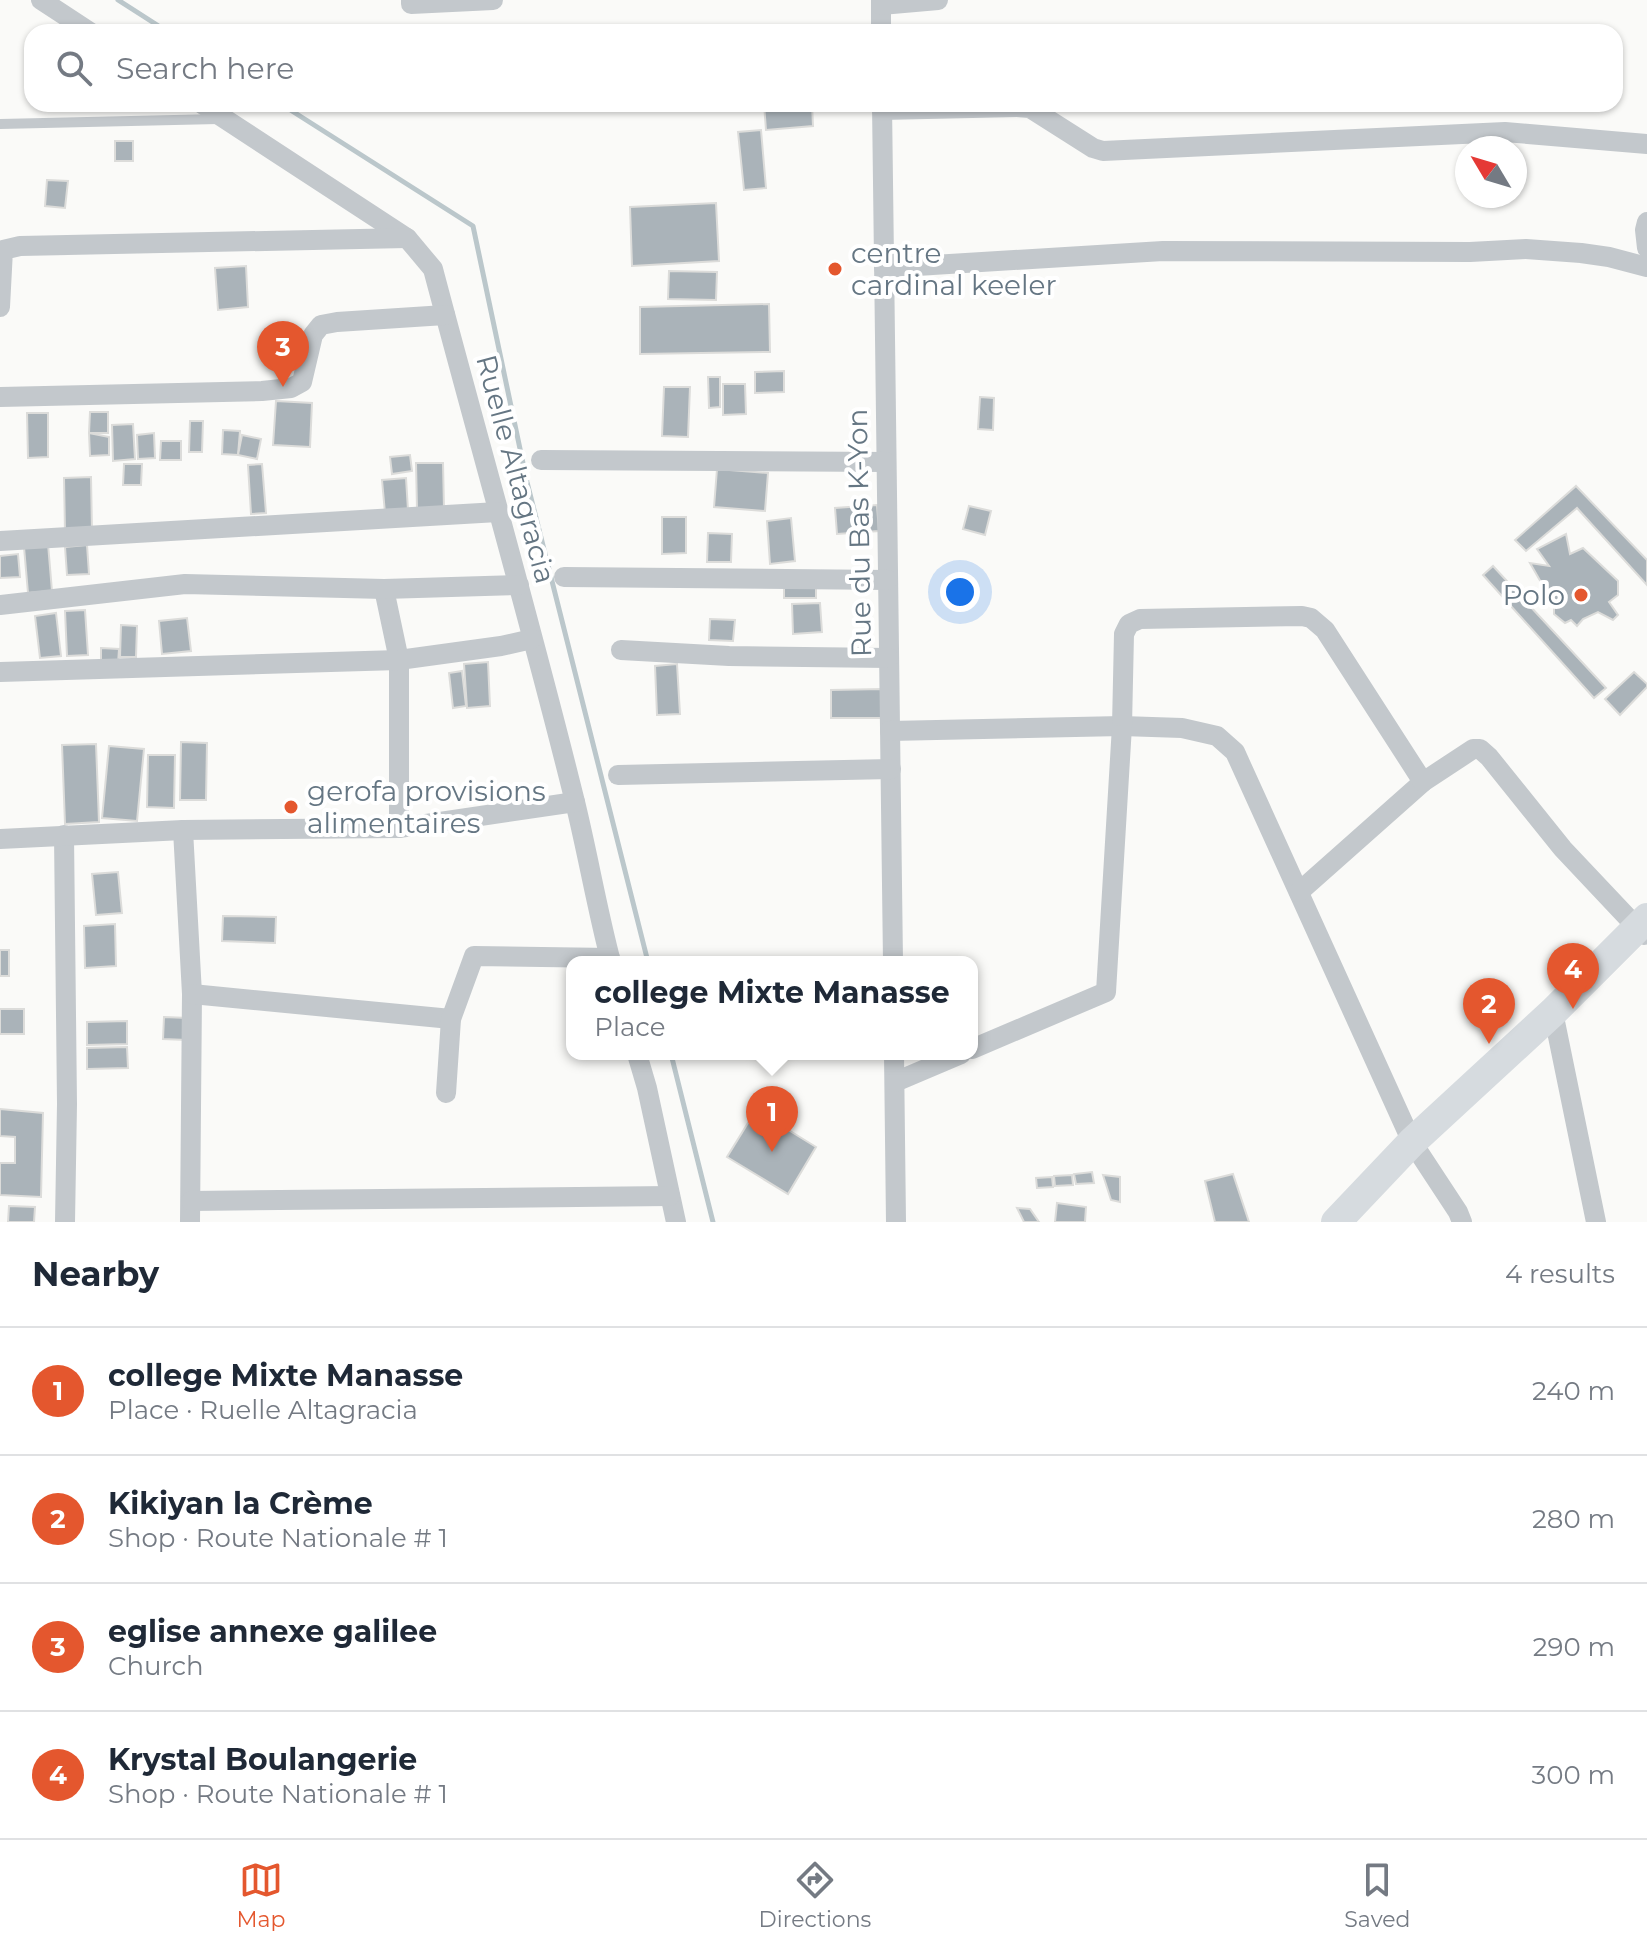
<!DOCTYPE html>
<meta charset="utf-8">
<style>
:root{--surface:#fff;--page:#f2f2f3;--text:#1f2937;--muted:#747a83;--line:#e0e1e3;--accent:#e4572e}
body{margin:0;font-family:Montserrat,sans-serif;background:var(--page);color:var(--text)}
.compass{position:absolute;left:1455px;top:136px;width:72px;height:72px;border-radius:50%;background:var(--surface);box-shadow:0 2px 6px #0004;rotate:308deg}
.you{position:absolute;left:960px;top:592px;width:28px;height:28px;margin:-20px;border:6px solid #fff;border-radius:50%;background:#1a73e8;box-shadow:0 0 0 12px #1a73e833}
.badge{display:grid;place-items:center;width:52px;height:52px;border-radius:50%;background:var(--accent);color:#fff;font-size:26px;font-weight:700}
.pin{position:absolute;translate:-50% -66px;filter:drop-shadow(0 2px 4px #0008)}
.pin::after{content:'';position:absolute;top:42px;width:28px;height:24px;background:inherit;clip-path:polygon(0 0,100% 0,50% 100%)}
.popup{position:absolute;left:566px;top:956px;width:412px;height:104px;box-sizing:border-box;display:grid;place-content:center;border-radius:16px;background:var(--surface);filter:drop-shadow(0 2px 6px #0005);font-size:26px;white-space:nowrap;color:var(--muted)}
.popup b{font-size:30px;color:var(--text)}
.popup::after{content:'';position:absolute;left:50%;top:100%;margin-left:-16px;border:16px solid transparent;border-top-color:var(--surface)}
.list{margin:0;padding:0;list-style:none}
h2{display:flex;justify-content:space-between;align-items:center;height:104px;margin:0;padding:0 32px;font-size:34px}
h2 small{font-size:26px;font-weight:400;color:var(--muted)}
.list li{display:grid;grid-template-columns:52px 1fr auto;gap:24px;align-items:center;box-sizing:border-box;height:128px;padding:0 32px;border-top:2px solid var(--line)}
.list b{display:block;font-size:30px;white-space:nowrap}
.list p{margin:0;font-size:26px;white-space:nowrap;color:var(--muted)}
.list em{font-size:26px;font-style:normal;color:var(--muted)}
.icon{flex:none;width:44px;height:44px;fill:none;stroke:currentColor;stroke-width:2;stroke-linecap:round;stroke-linejoin:round}
.map{position:relative;flex:none;width:1647px;height:1222px;overflow:hidden}
.search{position:absolute;background:var(--surface);box-shadow:0 2px 6px #0004;left:24px;right:24px;top:24px;height:88px;display:flex;align-items:center;gap:20px;box-sizing:border-box;padding:0 28px;border-radius:24px;color:var(--muted);font-size:30px}
.sheet{height:616px;background:var(--surface)}
nav{display:flex;justify-content:space-around;align-items:center;box-sizing:border-box;height:112px;border-top:2px solid var(--line);background:var(--surface);font-size:22px;color:var(--muted)}
nav a{display:grid;justify-items:center;gap:4px}
nav .on{color:var(--accent)}
.map>svg:first-child{display:block}
.lines{fill:none;stroke-linecap:round;stroke-linejoin:round}
.stream{stroke:#bbc7cb;stroke-width:5}
.building{fill:#aab3b9;stroke:#dcdcda;stroke-width:2}
.service{stroke:#c3c8cc;stroke-width:10}
.minor{stroke:#c3c8cc;stroke-width:20}
.primary{stroke:#d6dbdf;stroke-width:30}
.poi-dot{fill:#e4572e;stroke:#fff;stroke-width:3}
.labels{text-anchor:middle;dominant-baseline:central;stroke-width:8;stroke-linejoin:round;paint-order:stroke}
.poi-label{font-size:28px;fill:#657683;stroke:#fff;text-anchor:start}
.street-label{font-size:28px;fill:#657683;stroke:#fff}
</style>
<div class="map">
<svg width="1647" height="1222" viewBox="0 0 1647 1222">
<rect width="100%" height="100%" fill="#fafaf8"/>
<g class="lines">
<g class="stream">
<polyline points="118,0 168,32"/>
<polyline points="281,104 473,226 527,482 648,962"/>
<polyline points="671,1054 713,1222"/>
</g>
</g>
<g class="building">
<polygon points="764,104 812,104 813,126 766,130"/>
<polygon points="761,130 766,188 744,190 738,132"/>
<rect x="115" y="141" width="18" height="20"/>
<polygon points="47,180 68,181 65,208 45,206"/>
<polygon points="716,203 719,261 632,266 630,207"/>
<polygon points="246,266 248,307 218,310 215,268"/>
<polygon points="669,271 717,272 716,300 668,299"/>
<polygon points="769,304 770,352 640,354 640,307"/>
<polygon points="784,371 784,392 755,393 755,372"/>
<polygon points="708,377 720,377 720,407 709,408"/>
<polygon points="723,384 745,384 746,414 723,415"/>
<polygon points="664,387 690,387 688,437 662,436"/>
<polygon points="980,397 994,398 993,430 978,429"/>
<polygon points="276,401 312,403 310,447 273,445"/>
<polygon points="90,412 108,412 108,433 89,433"/>
<polygon points="27,413 48,413 48,457 28,458"/>
<polygon points="190,421 203,421 202,452 189,452"/>
<polygon points="133,424 135,459 113,461 112,425"/>
<polygon points="223,430 240,431 238,455 222,454"/>
<polygon points="89,433 109,437 109,455 90,456"/>
<polygon points="154,433 155,458 138,459 137,435"/>
<polygon points="242,435 261,439 257,459 238,455"/>
<polygon points="161,441 181,441 181,460 160,460"/>
<polygon points="410,455 412,471 392,474 390,457"/>
<polygon points="416,463 443,463 444,509 417,509"/>
<polygon points="124,464 142,464 141,485 123,485"/>
<polygon points="262,464 266,513 251,514 248,465"/>
<polygon points="717,469 768,473 765,511 714,507"/>
<polygon points="91,477 92,531 65,532 64,478"/>
<polygon points="406,478 408,510 385,513 382,480"/>
<polygon points="1576,486 1647,560 1647,585 1577,508 1526,551 1515,540"/>
<polygon points="877,505 879,531 837,534 835,508"/>
<polygon points="969,506 991,511 985,535 963,529"/>
<polygon points="662,517 686,517 686,553 662,554"/>
<polygon points="791,518 795,561 770,564 767,521"/>
<polygon points="708,533 732,534 731,562 707,562"/>
<polygon points="1566,534 1570,554 1583,548 1618,581 1618,595 1609,602 1618,615 1613,620 1598,612 1583,619 1577,626 1571,620 1565,623 1554,614 1554,605 1530,563 1549,566 1537,549"/>
<polygon points="48,544 52,591 28,593 24,547"/>
<polygon points="87,545 89,574 67,575 65,547"/>
<polygon points="18,554 20,577 0,578 0,556"/>
<polygon points="1493,566 1528,604 1606,688 1594,698 1483,575"/>
<rect x="784" y="585" width="32" height="13"/>
<polygon points="820,603 822,632 793,634 792,604"/>
<polygon points="85,610 88,655 67,656 65,611"/>
<polygon points="56,613 61,656 40,658 35,616"/>
<polygon points="187,618 191,651 162,654 159,621"/>
<polygon points="710,619 735,620 733,641 709,640"/>
<polygon points="121,625 137,626 136,657 120,657"/>
<polygon points="101,648 119,649 118,664 101,663"/>
<polygon points="488,662 490,706 467,708 464,664"/>
<polygon points="677,664 680,714 657,715 655,666"/>
<polygon points="462,671 466,706 453,708 449,673"/>
<polygon points="1634,672 1647,684 1647,687 1620,715 1605,699"/>
<polygon points="882,689 882,718 831,718 831,690"/>
<polygon points="181,742 207,743 206,800 180,800"/>
<polygon points="96,744 99,822 65,824 62,745"/>
<polygon points="109,746 144,749 137,821 102,818"/>
<polygon points="148,755 175,755 174,808 147,807"/>
<polygon points="118,872 122,913 96,915 92,874"/>
<polygon points="223,916 276,917 275,943 222,941"/>
<polygon points="115,924 116,966 85,968 84,926"/>
<rect x="0" y="950" width="9" height="26"/>
<rect x="0" y="1009" width="24" height="25"/>
<polygon points="164,1017 188,1018 187,1040 163,1039"/>
<polygon points="127,1021 127,1044 87,1045 87,1022"/>
<polygon points="127,1047 128,1068 87,1069 87,1048"/>
<polygon points="0,1109 43,1113 41,1197 0,1195 0,1163 15,1163 15,1137 0,1136"/>
<polygon points="756,1110 816,1147 788,1194 727,1157"/>
<polygon points="1092,1172 1094,1183 1076,1184 1074,1174"/>
<polygon points="1233,1174 1249,1222 1215,1222 1205,1181"/>
<polygon points="1072,1175 1073,1185 1055,1186 1054,1176"/>
<polygon points="1103,1175 1120,1177 1120,1202 1111,1200"/>
<polygon points="1052,1177 1053,1187 1037,1188 1036,1178"/>
<polygon points="1057,1203 1086,1207 1085,1222 1055,1222"/>
<polygon points="9,1206 35,1207 34,1222 8,1222"/>
<polygon points="1017,1208 1030,1209 1039,1222 1024,1222"/>
</g>
<g class="lines">
<polyline class="service" points="0,124 218,119"/>
<g class="minor">
<polyline points="41,0 90,32"/>
<polyline points="411,0 411,4 493,0"/>
<polyline points="881,0 881,32"/>
<polyline points="881,5 938,0"/>
<path d="M202 104 407 238 433 269C480 447 531 624 575 802 588 855 597 909 611 962"/>
<polyline points="882,104 893,962"/>
<polyline points="882,110 1017,107 1030,108 1093,148 1103,151 1505,132 1647,144"/>
<polyline points="1647,222 1645,230 1647,248"/>
<polyline points="884,268 1163,251 1470,252 1526,249 1581,253 1609,257 1647,267"/>
<polyline points="0,307 3,250 20,246 407,238"/>
<polyline points="0,397 262,391 291,388 302,382 313,335 321,325 337,322 445,315"/>
<polyline points="541,460 886,462"/>
<polyline points="0,541 498,512"/>
<polyline points="564,577 888,580"/>
<polyline points="384,589 399,660 399,828"/>
<polyline points="0,605 185,584 384,589 519,585"/>
<polyline points="621,650 729,656 889,658"/>
<polyline points="0,672 399,660 501,646 532,639"/>
<polyline points="890,731 1122,726 1182,728 1217,736 1235,752 1412,1142 1458,1212 1462,1222"/>
<polyline points="618,775 891,769"/>
<polyline points="183,830 192,994 190,1222"/>
<polyline points="64,835 67,1104 65,1222"/>
<polyline points="0,839 183,830 399,828 575,802"/>
<polyline points="1299,892 1423,782"/>
<polyline points="192,994 451,1019"/>
<polyline points="1553,1012 1596,1222"/>
<polyline points="972,1049 1106,992 1122,726 1124,634 1129,624 1140,619 1302,616 1311,618 1325,630 1423,782 1473,749 1480,749 1489,757 1563,849 1644,935"/>
<polyline points="637,1054 647,1088 676,1222"/>
<polyline points="894,1054 896,1222"/>
<polyline points="895,1082 961,1054"/>
<polyline points="446,1093 451,1019 474,956 610,958"/>
<polyline points="191,1201 670,1196"/>
</g>
<polyline class="primary" points="1336,1222 1412,1142 1553,1012 1647,918"/>
</g>
<g class="poi-dot">
<circle cx="835" cy="269" r="8"/>
<circle cx="1581" cy="595" r="8"/>
<circle cx="291" cy="807" r="8"/>
</g>
<g class="labels">
<g class="poi-label">
<text x="851" y="253">centre<tspan x="851" dy="32">cardinal keeler</tspan></text>
<text x="1565" y="595" text-anchor="end">Polo</text>
<text x="307" y="791">gerofa provisions<tspan x="307" dy="32">alimentaires</tspan></text>
</g>
<g class="street-label">
<text transform="translate(516 469) rotate(75)">Ruelle Altagracia</text>
<text transform="translate(859 533) rotate(-91)">Rue du Bas K-Yon</text>
</g>
</g>
</svg>
<svg class="compass" viewBox="-18 -18 36 36"><path d="M0-13l5 13h-10z" fill="#e53935"/><path d="M0 13l5-13h-10z" fill="#747a83"/></svg>
<div class="you"></div>
<div class="pin badge" style="left:772px;top:1152px">1</div>
<div class="popup"><b>college Mixte Manasse</b>Place</div>
<div class="pin badge" style="left:1489px;top:1044px">2</div>
<div class="pin badge" style="left:283px;top:387px">3</div>
<div class="pin badge" style="left:1573px;top:1009px">4</div>
<div class="search"><svg class="icon" aria-label="search" viewBox="0 0 24 24"><circle cx="10" cy="10" r="6"/><path d="M15 15l6 6"/></svg>Search here</div>
</div>
<section class="sheet">
<h2>Nearby<small>4 results</small></h2>
<ul class="list">
<li><span class="badge">1</span><div><b>college Mixte Manasse</b><p>Place · Ruelle Altagracia</p></div><em>240 m</em></li>
<li><span class="badge">2</span><div><b>Kikiyan la Crème</b><p>Shop · Route Nationale # 1</p></div><em>280 m</em></li>
<li><span class="badge">3</span><div><b>eglise annexe galilee</b><p>Church</p></div><em>290 m</em></li>
<li><span class="badge">4</span><div><b>Krystal Boulangerie</b><p>Shop · Route Nationale # 1</p></div><em>300 m</em></li>
</ul>
</section>
<nav>
<a class="on"><svg class="icon" aria-label="map" viewBox="0 0 24 24"><path d="M3 6l6-2 6 2 6-2v14l-6 2-6-2-6 2zM9 4v14M15 6v14"/></svg>Map</a>
<a><svg class="icon" aria-label="directions" viewBox="0 0 24 24"><path d="M12 3l9 9-9 9-9-9zM9 14v-3h6M13 9l2 2-2 2"/></svg>Directions</a>
<a><svg class="icon" aria-label="saved" viewBox="0 0 24 24"><path d="M7 4h10v16l-5-4-5 4z"/></svg>Saved</a>
</nav>
